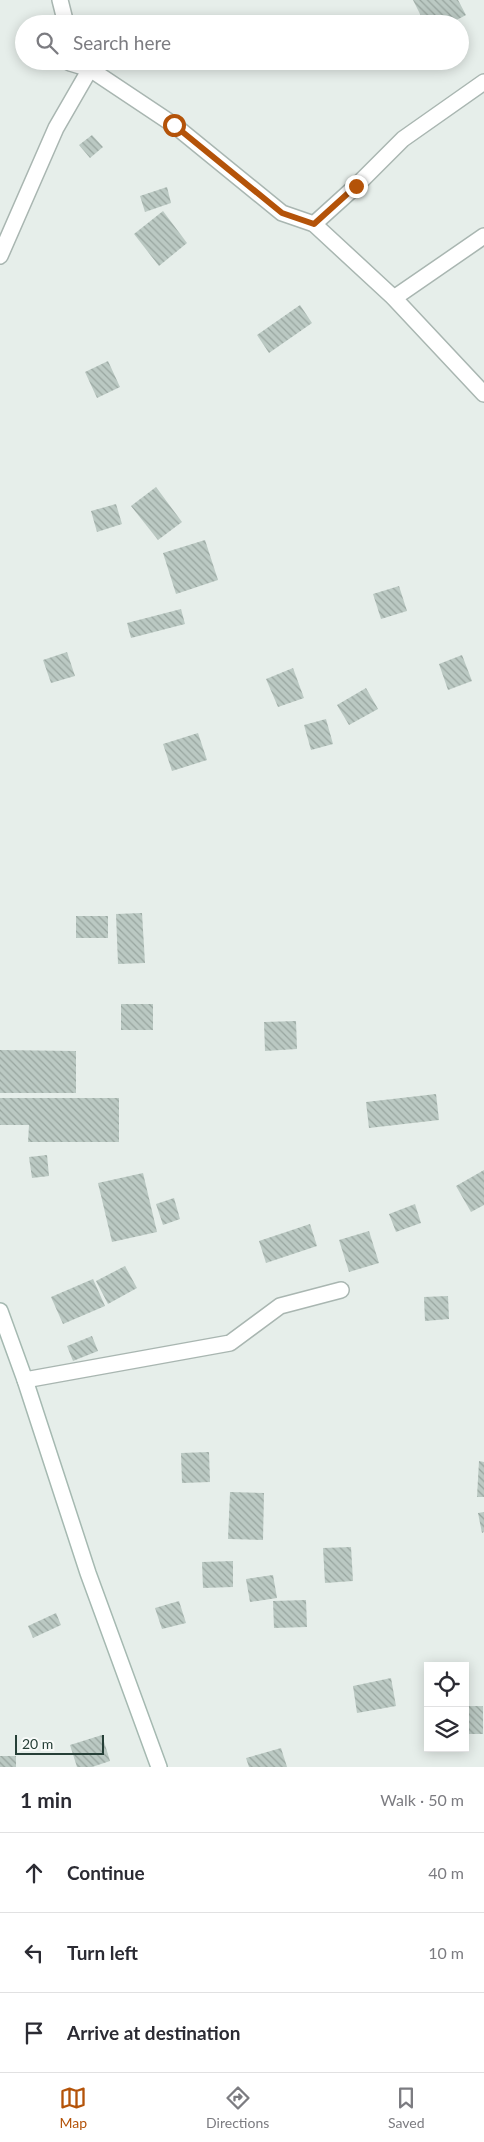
<!DOCTYPE html>
<meta charset="utf-8">
<style>
:root{--surface:#fff;--page:#f2f2f3;--text:#2b2b33;--muted:#7c7c81;--line:#e1e1e2;--accent:#b45309}
body{margin:0;font-family:Lato,sans-serif;background:var(--page);color:var(--text)}
.controls{position:absolute;right:15px;bottom:15px;display:grid;overflow:hidden;border-radius:0px;box-shadow:0 2px 12px #0003}
.controls button{width:45px;height:45px;display:grid;place-items:center;padding:0;border:0;border-bottom:1px solid var(--line);background:var(--surface);color:var(--text);font:25px sans-serif}
.scale{position:absolute;left:15px;bottom:12px;width:89px;box-sizing:border-box;padding-left:5px;border:2px solid #263f37;border-top:0;font-size:14px;line-height:18px;white-space:nowrap;color:#263f37;-webkit-text-stroke:4px #f7faf8;paint-order:stroke}
.stop{position:absolute;width:15px;height:15px;margin:-11px;border:4px solid #b45309;border-radius:50%;background:#fff}
.stop.end{background:#b45309;border-color:#fff;box-shadow:0 1px 5px #0008}
.list{margin:0;padding:0;list-style:none}
h2{display:flex;justify-content:space-between;align-items:center;height:65px;margin:0;padding:0 20px;font-size:21px}
h2 small{font-size:16px;font-weight:400;color:var(--muted)}
.list li{display:grid;grid-template-columns:32px 1fr auto;gap:15px;align-items:center;box-sizing:border-box;height:80px;padding:0 20px;border-top:1px solid var(--line)}
.list b{display:block;font-size:19px;white-space:nowrap}
.list em{font-size:16px;font-style:normal;color:var(--muted)}
.icon{flex:none;width:28px;height:28px;fill:none;stroke:currentColor;stroke-width:2;stroke-linecap:round;stroke-linejoin:round}
.map{position:relative;flex:none;width:484px;height:1767px;overflow:hidden}
.search{position:absolute;background:var(--surface);box-shadow:0 2px 12px #0003;left:15px;right:15px;top:15px;height:55px;display:flex;align-items:center;gap:12px;box-sizing:border-box;padding:0 18px;border-radius:28px;color:var(--muted);font-size:19px}
.sheet{height:305px;background:var(--surface)}
nav{display:flex;justify-content:space-around;align-items:center;box-sizing:border-box;height:70px;border-top:1px solid var(--line);background:var(--surface);font-size:14px;color:var(--muted)}
nav a{display:grid;justify-items:center;gap:2px}
nav .on{color:var(--accent)}
.map>svg:first-child{display:block}
.building{fill:url(#building-back-hatch)}
.lines{fill:none;stroke-linecap:round;stroke-linejoin:round}
.street-casing{stroke:#a9b6b1;stroke-width:18}
.secondary-casing{stroke:#a5b9b1;stroke-width:18}
.street{stroke:#fff;stroke-width:15}
.secondary{stroke:#fff;stroke-width:15}
.route{stroke:#b45309;stroke-width:6}
</style>
<div class="map">
<svg width="484" height="1767" viewBox="0 0 484 1767">
<defs>
<pattern id="building-back-hatch" width="6" height="6" patternUnits="userSpaceOnUse" patternTransform="scale(1.25)"><rect width="6" height="6" fill="#bbc9c3"/><path d="M-1 5l2 2M0 0l6 6M5-1l2 2" fill="none" stroke="#98a59f"/></pattern>
</defs>
<rect width="100%" height="100%" fill="#e6eeea"/>
<g class="building">
<polygon points="413,0 458,0 466,15 449,24 425,24"/>
<polygon points="92,135 103,147 90,158 79,145"/>
<polygon points="167,187 171,203 145,212 140,196"/>
<polygon points="163,211 187,243 159,266 134,234"/>
<polygon points="300,305 312,323 269,353 257,335"/>
<polygon points="108,361 120,387 97,398 85,372"/>
<polygon points="156,487 182,522 158,540 131,506"/>
<polygon points="116,504 122,524 97,532 91,511"/>
<polygon points="205,540 218,580 176,594 163,553"/>
<polygon points="399,586 407,611 381,619 373,594"/>
<polygon points="181,609 185,624 131,638 127,623"/>
<polygon points="67,652 75,676 51,683 43,660"/>
<polygon points="462,655 472,681 448,690 439,664"/>
<polygon points="293,668 304,698 278,707 266,679"/>
<polygon points="366,688 378,709 349,725 337,705"/>
<polygon points="326,719 333,744 311,750 304,725"/>
<polygon points="198,733 207,760 172,771 163,744"/>
<polygon points="142,913 145,963 118,964 116,914"/>
<rect x="76" y="916" width="32" height="22"/>
<rect x="121" y="1004" width="32" height="26"/>
<polygon points="296,1021 297,1049 265,1051 264,1022"/>
<polygon points="0,1050 76,1051 76,1093 0,1093"/>
<polygon points="436,1094 439,1120 369,1128 366,1102"/>
<polygon points="0,1098 119,1098 119,1142 28,1142 29,1125 0,1125"/>
<polygon points="47,1155 49,1176 32,1178 29,1157"/>
<polygon points="484,1170 484,1205 471,1212 456,1186"/>
<polygon points="143,1173 157,1232 112,1242 98,1183"/>
<polygon points="174,1198 180,1219 163,1225 156,1204"/>
<polygon points="415,1204 421,1223 396,1232 389,1214"/>
<polygon points="310,1224 317,1246 266,1263 259,1241"/>
<polygon points="369,1231 379,1263 349,1272 339,1240"/>
<polygon points="125,1266 137,1288 108,1304 96,1281"/>
<polygon points="93,1279 105,1306 63,1324 51,1297"/>
<polygon points="448,1296 449,1319 425,1321 424,1297"/>
<polygon points="92,1336 98,1351 73,1361 67,1346"/>
<polygon points="209,1452 210,1482 182,1483 181,1453"/>
<polygon points="479,1461 484,1462 484,1497 477,1497"/>
<polygon points="230,1492 264,1493 263,1540 228,1539"/>
<polygon points="484,1512 484,1532 482,1533 478,1513"/>
<polygon points="351,1547 353,1581 325,1583 323,1548"/>
<polygon points="233,1561 233,1587 203,1588 202,1562"/>
<polygon points="273,1575 277,1598 250,1602 246,1579"/>
<polygon points="306,1600 307,1627 274,1628 273,1601"/>
<polygon points="179,1601 186,1623 162,1629 155,1608"/>
<polygon points="56,1613 61,1625 33,1638 28,1626"/>
<polygon points="391,1678 396,1706 357,1713 353,1686"/>
<rect x="465" y="1706" width="18" height="28"/>
<polygon points="102,1735 110,1761 92,1767 77,1767 70,1745"/>
<polygon points="281,1748 287,1767 249,1767 246,1758"/>
<rect x="0" y="1756" width="16" height="11"/>
</g>
<g class="lines">
<g class="street-casing">
<g id="street">
<polyline points="60,0 66,24"/>
<polyline points="69,61 70,63 90,69 174,125 282,213 314,224 356,186 403,139 484,82"/>
<polyline points="314,224 394,298 484,394"/>
<polyline points="0,256 56,128 90,69"/>
<polyline points="394,298 484,236"/>
<polyline points="25,1380 230,1343 280,1306 341,1290"/>
</g>
</g>
<g class="secondary-casing">
<polyline id="secondary" points="0,1311 25,1380 88,1573 159,1767"/>
</g>
<use href="#street" class="street"/>
<use href="#secondary" class="secondary"/>
</g>
<g class="lines">
<polyline class="route" points="174,125 282,213 314,224 356,186"/>
</g>
</svg>
<div class="controls">
<button><svg class="icon" aria-label="locate" viewBox="0 0 24 24"><circle cx="12" cy="12" r="6"/><path d="M12 2v4M12 18v4M2 12h4M18 12h4"/></svg></button>
<button><svg class="icon" aria-label="layers" viewBox="0 0 24 24"><path d="M12 4l9 5-9 5-9-5zM3 14l9 5 9-5"/></svg></button>
</div>
<div class="scale">20 m</div>
<div class="stop" style="left:174px;top:125px"></div>
<div class="stop end" style="left:356px;top:186px"></div>
<div class="search"><svg class="icon" aria-label="search" viewBox="0 0 24 24"><circle cx="10" cy="10" r="6"/><path d="M15 15l6 6"/></svg>Search here</div>
</div>
<section class="sheet">
<h2>1 min<small>Walk · 50 m</small></h2>
<ul class="list">
<li><svg class="icon" aria-label="ahead" viewBox="0 0 24 24"><path d="M12 20V5M6 11l6-6 6 6"/></svg><div><b>Continue</b></div><em>40 m</em></li>
<li><svg class="icon" aria-label="left" viewBox="0 0 24 24"><path d="M17 20v-9H6M10 6l-5 5 5 5"/></svg><div><b>Turn left</b></div><em>10 m</em></li>
<li><svg class="icon" aria-label="arrive" viewBox="0 0 24 24"><path d="M6 21V4h12l-3 4 3 4H6"/></svg><div><b>Arrive at destination</b></div></li>
</ul>
</section>
<nav>
<a class="on"><svg class="icon" aria-label="map" viewBox="0 0 24 24"><path d="M3 6l6-2 6 2 6-2v14l-6 2-6-2-6 2zM9 4v14M15 6v14"/></svg>Map</a>
<a><svg class="icon" aria-label="directions" viewBox="0 0 24 24"><path d="M12 3l9 9-9 9-9-9zM9 14v-3h6M13 9l2 2-2 2"/></svg>Directions</a>
<a><svg class="icon" aria-label="saved" viewBox="0 0 24 24"><path d="M7 4h10v16l-5-4-5 4z"/></svg>Saved</a>
</nav>
